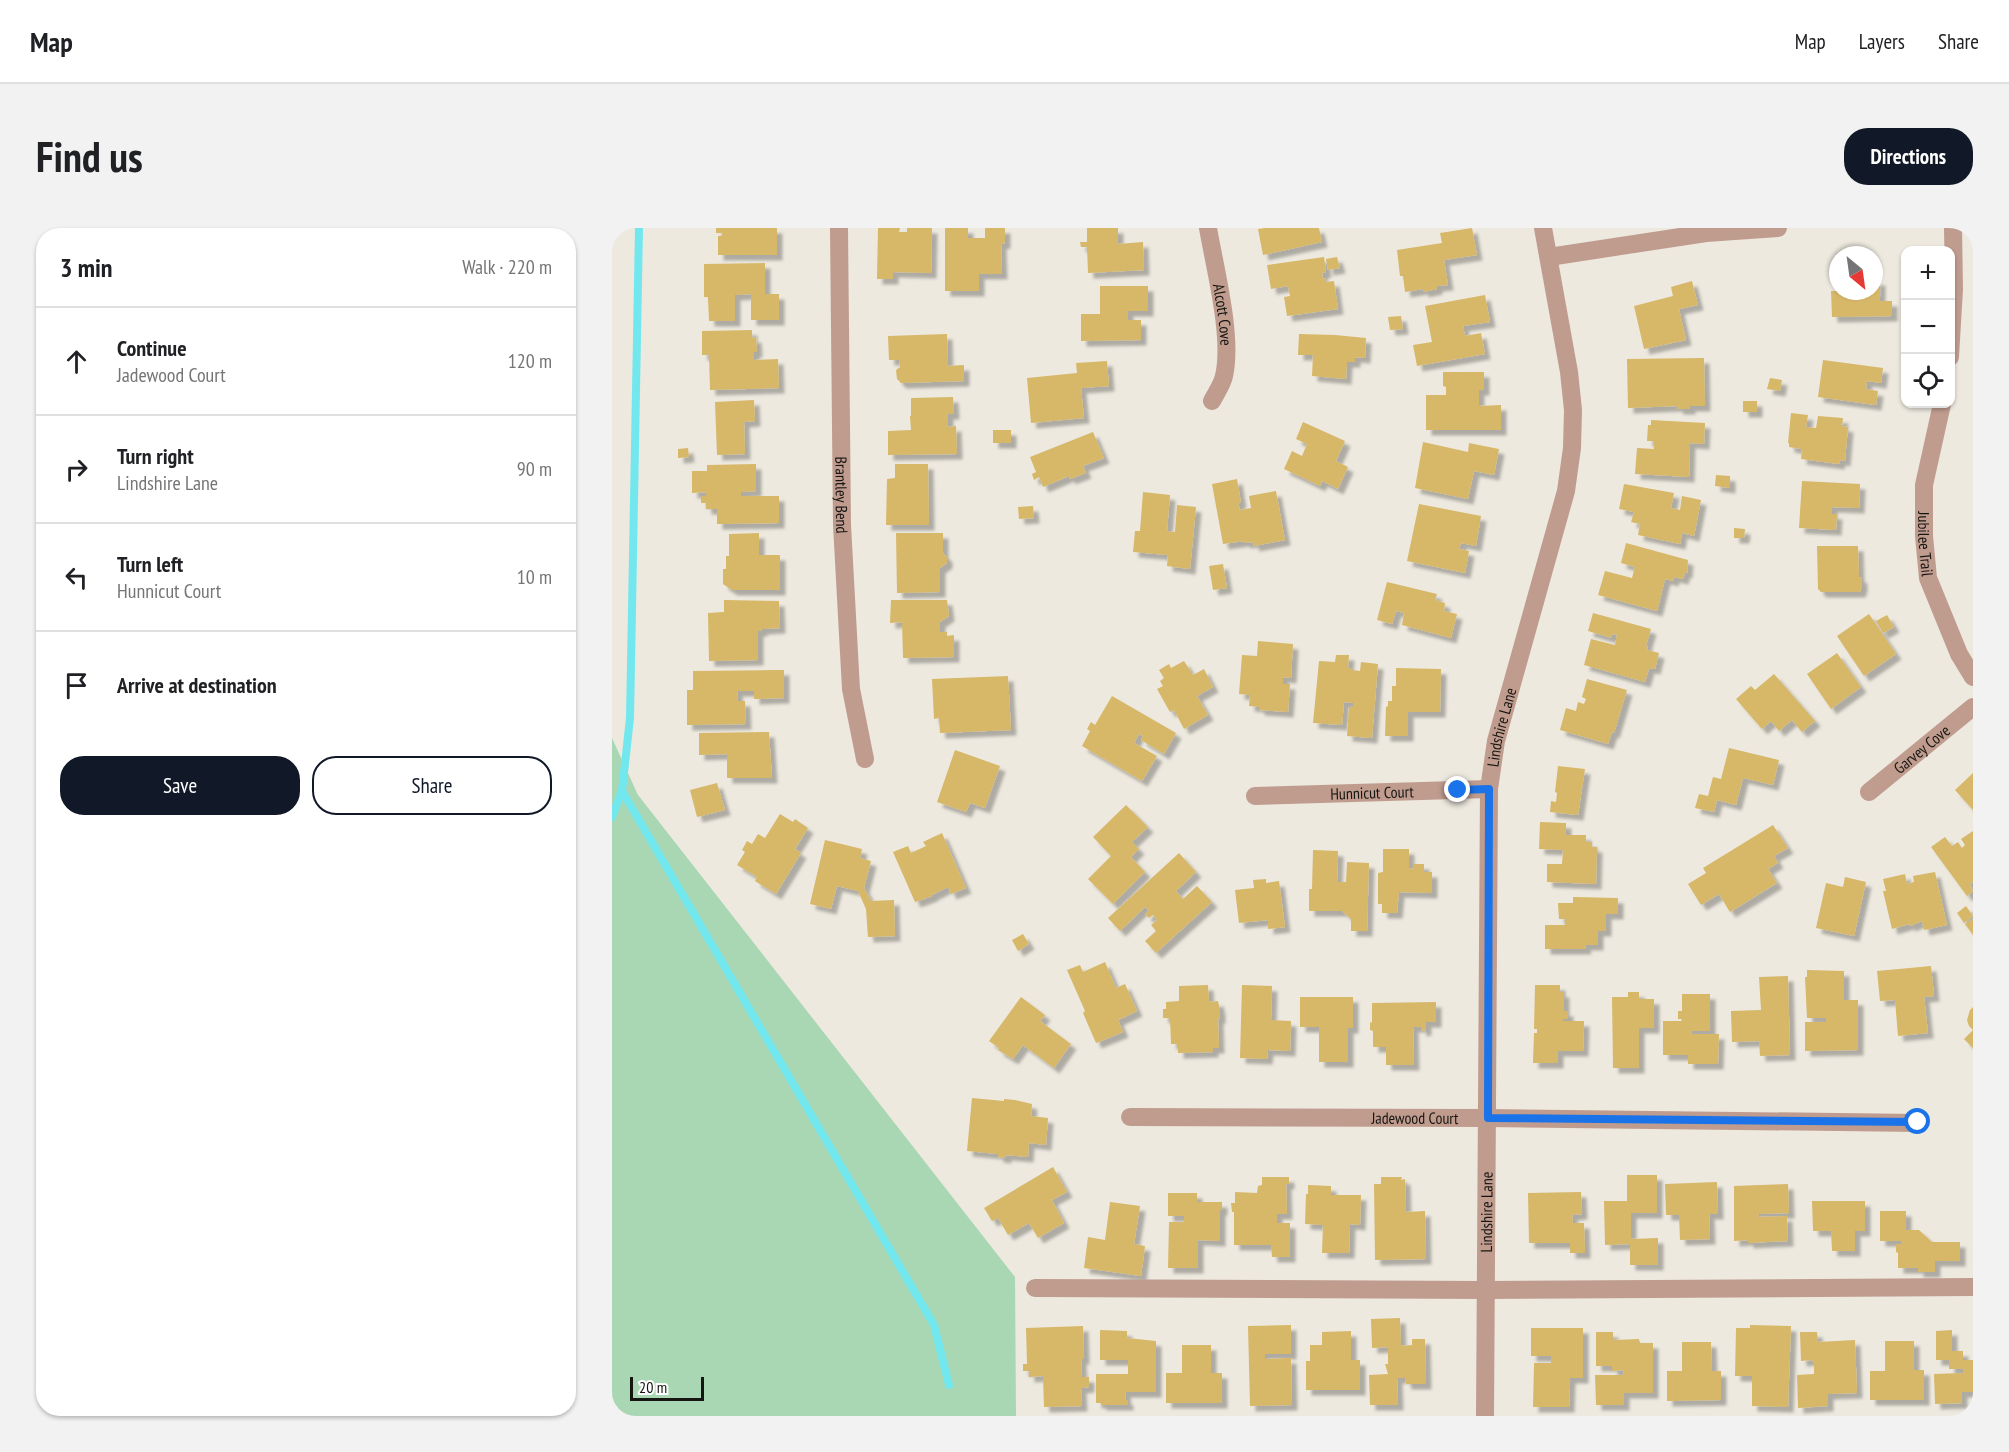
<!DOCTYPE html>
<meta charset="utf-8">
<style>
:root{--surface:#fff;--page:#f2f2f2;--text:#202124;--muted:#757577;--line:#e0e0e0;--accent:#111827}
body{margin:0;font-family:"PT Sans Narrow",sans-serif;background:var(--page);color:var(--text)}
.controls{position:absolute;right:18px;top:18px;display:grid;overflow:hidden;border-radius:12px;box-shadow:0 2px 4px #0004}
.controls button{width:54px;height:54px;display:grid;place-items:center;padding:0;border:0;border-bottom:2px solid var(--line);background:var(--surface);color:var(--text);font:30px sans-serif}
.compass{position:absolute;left:1217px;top:18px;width:54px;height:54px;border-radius:50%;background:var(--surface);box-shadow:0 2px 4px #0004;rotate:151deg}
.scale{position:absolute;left:18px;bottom:15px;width:74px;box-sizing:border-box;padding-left:6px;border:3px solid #161511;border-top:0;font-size:16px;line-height:21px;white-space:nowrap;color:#161511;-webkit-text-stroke:4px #fff;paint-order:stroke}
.stop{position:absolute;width:18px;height:18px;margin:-14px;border:4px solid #1a73e8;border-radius:50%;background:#fff}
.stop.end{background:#1a73e8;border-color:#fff;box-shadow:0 2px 6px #0008}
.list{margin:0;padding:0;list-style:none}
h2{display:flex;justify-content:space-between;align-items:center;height:78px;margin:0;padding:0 24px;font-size:26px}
h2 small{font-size:20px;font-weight:400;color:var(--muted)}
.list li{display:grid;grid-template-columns:39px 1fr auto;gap:18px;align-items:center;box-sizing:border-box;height:108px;padding:0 24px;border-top:2px solid var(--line)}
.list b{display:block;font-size:22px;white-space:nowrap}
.list p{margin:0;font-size:20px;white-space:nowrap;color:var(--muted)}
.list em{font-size:20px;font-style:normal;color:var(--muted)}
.actions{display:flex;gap:12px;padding:18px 24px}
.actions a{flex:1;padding:14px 0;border:2px solid var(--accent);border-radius:24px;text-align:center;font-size:21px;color:var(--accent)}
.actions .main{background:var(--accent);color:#fff}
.icon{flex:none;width:33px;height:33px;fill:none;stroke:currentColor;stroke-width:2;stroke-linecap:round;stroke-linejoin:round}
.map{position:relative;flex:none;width:1361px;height:1188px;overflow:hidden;border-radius:24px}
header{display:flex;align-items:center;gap:36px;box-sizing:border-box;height:84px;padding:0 30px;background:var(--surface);border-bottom:2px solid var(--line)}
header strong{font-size:28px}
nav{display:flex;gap:33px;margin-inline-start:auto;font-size:21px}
.intro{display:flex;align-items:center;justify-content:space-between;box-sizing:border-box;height:144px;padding:0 36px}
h1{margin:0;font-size:42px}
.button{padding:15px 27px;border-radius:24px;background:var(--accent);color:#fff;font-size:21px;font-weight:700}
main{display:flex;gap:36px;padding:0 36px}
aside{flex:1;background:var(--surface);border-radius:24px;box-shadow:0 2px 4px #0004}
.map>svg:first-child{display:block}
.green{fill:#a9d7b4}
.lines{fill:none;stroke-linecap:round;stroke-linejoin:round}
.stream{stroke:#73e7ee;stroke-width:8}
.building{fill:#d7b767;filter:url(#shadow)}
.minor{stroke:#c09c8f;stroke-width:18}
.route{stroke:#1a73e8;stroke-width:8}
.labels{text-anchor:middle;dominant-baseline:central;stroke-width:6;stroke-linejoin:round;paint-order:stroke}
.street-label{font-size:16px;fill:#161511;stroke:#fff}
</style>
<header>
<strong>Map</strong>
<nav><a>Map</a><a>Layers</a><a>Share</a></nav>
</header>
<div class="intro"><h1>Find us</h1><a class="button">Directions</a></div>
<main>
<aside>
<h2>3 min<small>Walk · 220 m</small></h2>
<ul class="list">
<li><svg class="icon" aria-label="ahead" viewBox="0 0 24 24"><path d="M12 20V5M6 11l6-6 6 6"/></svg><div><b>Continue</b><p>Jadewood Court</p></div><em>120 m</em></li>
<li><svg class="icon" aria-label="right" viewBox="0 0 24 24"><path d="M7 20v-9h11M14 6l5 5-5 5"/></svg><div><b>Turn right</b><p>Lindshire Lane</p></div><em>90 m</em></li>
<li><svg class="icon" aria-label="left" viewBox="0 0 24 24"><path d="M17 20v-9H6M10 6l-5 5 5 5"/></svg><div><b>Turn left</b><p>Hunnicut Court</p></div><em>10 m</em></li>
<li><svg class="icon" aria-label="arrive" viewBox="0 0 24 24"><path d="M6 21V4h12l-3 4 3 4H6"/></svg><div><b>Arrive at destination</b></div></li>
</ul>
<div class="actions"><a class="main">Save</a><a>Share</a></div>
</aside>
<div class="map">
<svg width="1361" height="1188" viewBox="0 0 1361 1188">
<defs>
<filter id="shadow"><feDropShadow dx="5.5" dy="5.5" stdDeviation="1.5" flood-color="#0004"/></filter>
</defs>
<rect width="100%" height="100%" fill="#ede9df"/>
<polygon class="green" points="0,510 26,567 403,1049 404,1188 0,1188"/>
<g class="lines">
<g class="stream">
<polyline points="27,0 18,490 10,563 322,1097 337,1157"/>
<polyline points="0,589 10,563"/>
</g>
</g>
<g class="building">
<polygon points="104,0 165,0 165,27 106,27 106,8 110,8 110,5 104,5"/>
<polygon points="266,0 288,0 287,4 295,4 295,0 320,0 319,45 281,44 281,51 265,51"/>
<polygon points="333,0 356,0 356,10 373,10 373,0 393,0 393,15 389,16 390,46 367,46 367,63 333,63"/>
<polygon points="475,0 506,0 506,16 531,14 532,42 476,45 475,19 469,19 468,14 475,14"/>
<polygon points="653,0 707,0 710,14 651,27 646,1"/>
<polygon points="860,0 865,27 832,32 836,57 825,58 825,61 811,64 811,61 793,64 791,48 788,48 785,22 830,15 828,5"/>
<polygon points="712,29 714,44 710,45 711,51 714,50 714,54 722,53 726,81 675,88 672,69 678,68 676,58 659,61 655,37"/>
<polygon points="725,29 728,40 716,42 714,31"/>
<polygon points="153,35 153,66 167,66 167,92 139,92 139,66 123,67 123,93 97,93 96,69 92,69 92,36"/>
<polygon points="1262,52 1268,52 1268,73 1280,73 1280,88 1220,89 1219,63 1262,63"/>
<polygon points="1080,53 1086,77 1067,81 1074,112 1032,121 1022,78 1061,68 1059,59"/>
<polygon points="488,58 536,58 536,83 516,83 516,92 529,92 529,112 469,113 469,86 488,86"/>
<polygon points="873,67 878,94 851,98 853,108 869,105 873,126 805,138 801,117 820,114 813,78"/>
<polygon points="789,88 791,101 778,102 776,89"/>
<polygon points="140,102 140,110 144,109 145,124 142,124 142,132 166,131 167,160 98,162 97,127 90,127 90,103"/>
<polygon points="335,106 336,138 352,137 352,153 289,155 285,151 284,142 288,139 287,132 277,132 276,108"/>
<polygon points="687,106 723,107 754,110 753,130 743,129 743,134 735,134 734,151 700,148 701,127 686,127"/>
<polygon points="1092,130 1093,178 1078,178 1078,181 1066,181 1065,178 1016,180 1015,131"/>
<polygon points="1211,132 1271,140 1269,155 1255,153 1254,161 1266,163 1264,177 1206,169"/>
<polygon points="495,133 497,158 469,160 472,190 419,195 415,150 465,145 464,135"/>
<polygon points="831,144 872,144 872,162 867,162 867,178 889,177 889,202 814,202 814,167 834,167 834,159 831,158"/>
<polygon points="1158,150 1170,152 1168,163 1155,161"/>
<polygon points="341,169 342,186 336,186 336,199 344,198 345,226 276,227 276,203 299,202 298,188 299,188 299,170"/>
<polygon points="142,172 143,193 132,194 133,226 105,227 103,174"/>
<rect x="1131" y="173" width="14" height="11"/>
<polygon points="1179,185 1196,187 1194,199 1204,200 1206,188 1231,190 1230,198 1236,199 1233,233 1228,232 1227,236 1189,231 1190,221 1177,219 1177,215 1176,215"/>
<polygon points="1039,192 1093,195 1092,216 1078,215 1077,249 1023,246 1025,220 1042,221 1042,213 1035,213 1036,197 1039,197"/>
<polygon points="691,194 733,213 724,233 736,239 726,261 710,253 708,258 672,241 680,223 690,228 695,216 684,211"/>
<rect x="381" y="202" width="18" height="13"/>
<polygon points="481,204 492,230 471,238 474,245 458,251 457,248 431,259 427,249 422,252 420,246 424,244 418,229"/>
<polygon points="811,214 856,224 857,215 887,221 882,247 862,243 856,271 803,260"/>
<polygon points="76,220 77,229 66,230 66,221"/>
<polygon points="144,236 144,263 129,264 129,268 167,268 167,295 105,296 105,281 94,281 94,275 89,275 89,268 94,268 94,264 80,265 80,243 95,243 95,237"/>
<polygon points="283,236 316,236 317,297 274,297 275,251 283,250"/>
<polygon points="1104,247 1118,248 1118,260 1103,258"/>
<polygon points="625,251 629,275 626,275 628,282 639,280 637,268 664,263 673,312 642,318 641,314 633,315 632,313 611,316 600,256"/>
<polygon points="1190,253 1248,256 1247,280 1220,279 1220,286 1225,286 1224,302 1187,300"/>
<polygon points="1012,256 1062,265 1059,280 1068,282 1070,268 1089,272 1082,308 1070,305 1068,316 1026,307 1028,296 1019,294 1022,284 1007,281"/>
<polygon points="531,264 558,267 555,303 563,304 565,277 584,279 578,341 555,338 556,327 521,324 523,303 528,303"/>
<polygon points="807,276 869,288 864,318 849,315 847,321 857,323 853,345 795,333"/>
<polygon points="421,278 422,290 407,291 406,279"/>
<polygon points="1122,300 1133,301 1132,310 1122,310"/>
<polygon points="147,305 147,327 168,327 168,362 120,362 111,356 111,341 114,341 114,328 117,328 117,306"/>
<polygon points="284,305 331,305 331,325 335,329 335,335 328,340 328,364 285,365"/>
<polygon points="1014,315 1076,332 1075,345 1073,344 1071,351 1062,349 1061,353 1053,351 1045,383 986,367 993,343 1020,350 1023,339 1009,335"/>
<polygon points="1205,318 1246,318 1247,349 1250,350 1250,358 1248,364 1209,364 1206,361"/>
<polygon points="611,336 615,360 601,362 597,338"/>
<polygon points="775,354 825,366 823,372 833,375 832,383 845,386 839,410 790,397 792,385 784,383 780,396 765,392"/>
<polygon points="112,372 167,373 168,400 150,401 150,403 146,403 146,432 97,433 96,385 112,384"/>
<polygon points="279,372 335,372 337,388 328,394 328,404 335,404 335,408 342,407 342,429 291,430 290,394 278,395"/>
<polygon points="981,385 1039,401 1034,418 1036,419 1035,422 1047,425 1043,441 1037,440 1033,454 972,437 979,411 1003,417 1005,407 1000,406 1000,410 976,403"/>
<polygon points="1257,386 1284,426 1252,448 1225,408"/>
<polygon points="1275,387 1282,399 1271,405 1264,393"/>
<polygon points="646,413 681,416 679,450 671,449 671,456 678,456 676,484 647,482 647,479 637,478 638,467 627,466 630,427 645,428"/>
<polygon points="1225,425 1249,459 1219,481 1195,446"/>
<polygon points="724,427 737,427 736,440 740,440 740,442 748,443 749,434 766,436 760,510 735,508 737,479 741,479 741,475 732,474 730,497 701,495 707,433 723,434"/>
<polygon points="572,433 581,447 592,441 601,459 585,468 596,487 572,501 562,482 558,484 545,461 551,458 548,453 552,450 547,442 557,436 559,440"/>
<polygon points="784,440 829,441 828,484 796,484 796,508 773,508 774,479 776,478 776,473 780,473 780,458 784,458"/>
<polygon points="172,442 172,470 142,471 142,463 125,463 126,473 133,473 134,496 75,497 75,462 81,462 81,443"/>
<polygon points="1162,446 1203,493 1190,504 1180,492 1167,503 1159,493 1150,501 1124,471 1139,458 1143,462"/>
<polygon points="396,448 399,502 328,505 327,490 322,491 320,451"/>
<polygon points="975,451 1015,462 1002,505 1000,504 996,516 948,502 954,480 964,483 966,474 972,476 974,471 970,469"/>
<polygon points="500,468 564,505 552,526 529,512 531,508 527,506 522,515 545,528 530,553 470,518 478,503 475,501 479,494 483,497"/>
<polygon points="157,504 160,550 115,550 115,526 87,527 87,505"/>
<polygon points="1117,520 1167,532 1161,557 1131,550 1124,577 1105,572 1102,584 1083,580 1087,566 1096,568 1101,549 1109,551"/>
<polygon points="343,522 388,538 373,580 358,575 354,584 325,574"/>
<polygon points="946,538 973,541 966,587 938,584 939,573 944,574 945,565 943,564"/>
<polygon points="1361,545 1361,582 1343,562"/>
<polygon points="105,555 113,582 85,589 78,562"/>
<polygon points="514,577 536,599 520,614 527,621 519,629 533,644 501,676 476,651 499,628 481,609"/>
<polygon points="168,586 181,594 183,591 196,600 183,621 189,625 164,666 143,653 145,649 125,637 133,624 130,622 135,613 140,616 146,606 153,610"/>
<polygon points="928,594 954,595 954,607 974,607 974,614 980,614 980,619 985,619 984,656 935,654 935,636 950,636 951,622 927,621"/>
<polygon points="1161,597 1176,620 1162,628 1166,635 1156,641 1165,655 1118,684 1107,666 1089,677 1076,656 1094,645 1091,640"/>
<polygon points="1361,603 1361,654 1358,656 1361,663 1355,668 1319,619 1333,609 1340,618 1346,614 1350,620 1353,617 1349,611"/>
<polygon points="330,605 354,660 339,666 336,659 320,667 320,668 303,674 281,624 296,618 299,625 314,618 311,614"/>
<polygon points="213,612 250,621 248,630 259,633 252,660 259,673 282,672 283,708 256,709 254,681 246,663 225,658 219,681 198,676"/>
<polygon points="771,621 797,621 797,640 801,641 801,636 812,636 812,644 820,644 820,665 787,664 785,685 770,685 770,676 766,676 766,645 771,644"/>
<polygon points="701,622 726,623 725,654 734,654 735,634 757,635 755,703 739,703 739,691 730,683 697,683 697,661 700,661"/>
<polygon points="567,625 584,644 564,663 571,671 585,658 600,674 544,725 533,713 544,703 539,697 545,692 541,687 537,690 533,686 537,682 533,679 508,703 496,690"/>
<polygon points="1323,644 1335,697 1312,702 1310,693 1298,698 1297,696 1280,701 1271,663 1274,663 1271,651 1293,646 1295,656 1302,654 1301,648"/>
<polygon points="1233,649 1254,654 1242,708 1204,700 1214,655 1231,659"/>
<polygon points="654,651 654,655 667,653 673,699 656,701 656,692 627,695 623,662 642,660 641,652"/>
<polygon points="961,669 1006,670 1006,686 994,686 994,703 986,703 986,717 973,717 974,721 933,721 933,697 953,697 953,691 947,691 946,675 961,675"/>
<polygon points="1354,678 1361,688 1352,695 1345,685"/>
<polygon points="1361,691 1361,707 1353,696"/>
<polygon points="411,706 417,716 406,723 400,712"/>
<polygon points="493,734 504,760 513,756 525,783 506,792 511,804 484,815 471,785 473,783 455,742 468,737 471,744"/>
<polygon points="1319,738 1322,768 1312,769 1316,805 1286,808 1283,772 1268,773 1265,743"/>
<polygon points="1195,742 1232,743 1232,772 1246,772 1246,822 1193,823 1193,794 1214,794 1214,790 1195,790 1193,749 1195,749"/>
<polygon points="1176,748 1178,827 1148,828 1147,813 1120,814 1119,783 1149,782 1147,749"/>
<polygon points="596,757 597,774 606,773 608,782 608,790 606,791 607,820 601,820 601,824 566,825 566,816 559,816 558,790 551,790 551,781 554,781 554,774 567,773 567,758"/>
<polygon points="630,757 660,758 659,792 679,793 678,823 656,822 655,831 628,830"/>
<polygon points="923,757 948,757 948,764 952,764 952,783 956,783 956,791 951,791 951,793 972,793 971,823 946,823 946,835 921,835 922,805 925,805 925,801 922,801"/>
<polygon points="1016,764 1027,764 1027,771 1042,771 1042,800 1027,800 1027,840 1001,840 1000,769 1016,769"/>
<polygon points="1070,766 1098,766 1098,803 1080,803 1080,806 1107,806 1106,836 1076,836 1076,827 1051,827 1051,793 1069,793 1070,791 1066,791 1066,783 1070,783"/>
<polygon points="409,769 433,787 428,793 459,816 442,840 411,817 401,831 386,822 387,820 377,813"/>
<polygon points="688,769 741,769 741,800 736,800 736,834 707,834 707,799 688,799"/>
<polygon points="824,774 824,794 814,794 814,802 809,803 809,799 801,799 802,837 774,837 774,819 761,819 761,803 758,802 758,794 760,795 760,775"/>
<polygon points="1361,779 1361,820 1352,811 1361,802 1357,798 1355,792 1358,782"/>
<polygon points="360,870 392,873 392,871 403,872 420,876 419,888 436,890 434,917 417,915 416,929 394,927 394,930 386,929 386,926 355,923"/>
<polygon points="441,939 455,964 440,972 452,995 426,1010 417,995 396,1007 386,990 380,993 372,980"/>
<polygon points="1015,947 1045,947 1045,985 1019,985 1019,1011 1046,1010 1046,1037 1018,1037 1018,1016 993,1017 992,973 1015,973"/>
<polygon points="650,949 677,949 677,956 674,956 675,986 665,986 665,995 678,995 678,1029 660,1029 659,1017 622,1017 622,984 620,984 619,975 623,975 623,964 645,965 646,958 650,957"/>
<polygon points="769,949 790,949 789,952 793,951 794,984 813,983 814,1031 763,1032 762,956 769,956"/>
<polygon points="1105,954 1106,986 1097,986 1098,1011 1068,1012 1067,987 1054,987 1053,956"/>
<polygon points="1176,956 1177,985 1147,986 1146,989 1175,988 1176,1013 1136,1015 1136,1012 1122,1013 1122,958"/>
<polygon points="696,957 719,958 719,967 749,967 748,997 738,996 737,1025 710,1025 711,997 693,996 694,966 696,966"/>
<polygon points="969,964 970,986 960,987 961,995 972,995 973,1025 958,1025 958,1015 917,1015 916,965"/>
<polygon points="556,965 585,965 585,974 610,974 610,982 608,982 608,1013 586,1012 586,1040 556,1040 557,994 572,994 572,988 556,988"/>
<polygon points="1200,973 1253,973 1253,1003 1243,1003 1243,1023 1220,1023 1219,1003 1201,1003"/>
<polygon points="498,974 528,978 522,1016 533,1018 529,1048 472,1040 476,1009 493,1012"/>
<polygon points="1268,983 1294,983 1294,1002 1307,1002 1320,1014 1348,1014 1348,1033 1323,1033 1323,1044 1306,1044 1306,1040 1286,1040 1286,1025 1284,1024 1284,1016 1289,1016 1289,1013 1268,1013"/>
<polygon points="788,1090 789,1118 800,1117 800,1111 813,1111 814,1156 794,1156 793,1150 785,1150 786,1177 758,1177 757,1147 776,1146 773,1136 776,1136 776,1119 760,1120 759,1091"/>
<polygon points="679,1097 679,1126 653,1126 653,1131 679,1130 680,1177 638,1178 636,1098"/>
<polygon points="1138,1097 1179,1098 1176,1179 1140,1178 1140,1148 1123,1148 1124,1100 1138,1100"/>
<polygon points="471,1098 472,1131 469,1131 470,1149 477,1149 477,1159 469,1160 470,1178 432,1179 431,1148 417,1149 417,1143 411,1143 411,1136 415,1136 414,1100"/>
<polygon points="919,1100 971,1100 971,1150 958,1150 957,1179 921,1179 922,1135 939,1135 939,1128 919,1128"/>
<polygon points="488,1102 515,1103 515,1110 544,1113 544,1164 513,1164 514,1172 516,1172 516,1177 489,1177 489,1175 484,1175 484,1146 516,1146 516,1132 488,1132"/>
<polygon points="1340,1102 1340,1123 1351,1123 1351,1132 1361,1132 1361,1164 1350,1164 1350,1175 1323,1176 1322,1146 1351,1145 1351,1141 1337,1141 1337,1132 1324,1132 1324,1103"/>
<polygon points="739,1103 739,1132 748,1132 748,1162 694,1162 694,1133 698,1133 698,1117 710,1117 710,1104"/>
<polygon points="984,1104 1001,1104 1001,1112 1027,1111 1028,1115 1041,1115 1041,1165 1012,1165 1012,1177 984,1177 983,1147 1011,1147 1012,1142 1000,1143 1000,1138 984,1138"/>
<polygon points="1188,1104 1205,1104 1206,1114 1243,1112 1245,1165 1216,1166 1216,1178 1186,1180 1185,1147 1202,1146 1202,1135 1199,1132 1189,1133"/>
<polygon points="1273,1113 1302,1113 1302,1142 1312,1142 1312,1172 1258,1172 1258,1143 1273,1143"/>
<polygon points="1070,1114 1099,1114 1100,1143 1109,1143 1109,1172 1055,1173 1055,1143 1070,1143"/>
<polygon points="570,1117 599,1117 599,1145 610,1145 610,1175 554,1175 554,1145 570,1145"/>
</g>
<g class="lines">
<g class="minor">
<path id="s1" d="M227 0 230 297 239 461 253 531"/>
<path id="s2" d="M596 0C603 41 621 109 612 148 610 157 604 165 600 173"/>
<polyline points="937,29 1094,5 1166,0"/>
<polyline points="1338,129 1342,61 1341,0"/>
<path id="s3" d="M1330 176 1312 257V308L1316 350 1347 426 1361 449"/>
<path id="s4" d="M1257 564 1361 479"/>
<path id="s5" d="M643 568 877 561"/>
<path id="s6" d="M518 889 876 890 1306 895"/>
<polyline points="423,1060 873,1062 1361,1059"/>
<path id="s7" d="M873 1188 877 561 884 513 954 263 960 220 961 182 957 144 931 0"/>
</g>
</g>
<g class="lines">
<polyline class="route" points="846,562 877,561 876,890 1306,894"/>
</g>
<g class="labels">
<g class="street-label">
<text stroke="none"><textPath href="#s2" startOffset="88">Alcott Cove</textPath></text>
<text stroke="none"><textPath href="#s1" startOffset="267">Brantley Bend</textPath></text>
<text stroke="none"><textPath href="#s3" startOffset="142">Jubilee Trail</textPath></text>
<text stroke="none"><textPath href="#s7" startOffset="690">Lindshire Lane</textPath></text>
<text stroke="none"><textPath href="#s4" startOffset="68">Garvey Cove</textPath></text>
<text stroke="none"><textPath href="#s5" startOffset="117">Hunnicut Court</textPath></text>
<text stroke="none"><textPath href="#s6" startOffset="285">Jadewood Court</textPath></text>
<text stroke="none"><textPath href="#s7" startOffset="204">Lindshire Lane</textPath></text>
</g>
</g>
</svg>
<div class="controls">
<button>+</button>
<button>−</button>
<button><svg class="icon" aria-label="locate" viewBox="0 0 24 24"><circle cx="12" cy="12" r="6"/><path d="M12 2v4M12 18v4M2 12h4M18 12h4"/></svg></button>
</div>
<svg class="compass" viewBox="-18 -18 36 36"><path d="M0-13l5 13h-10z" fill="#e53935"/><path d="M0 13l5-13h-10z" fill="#757577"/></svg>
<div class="scale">20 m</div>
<div class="stop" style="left:1306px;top:894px"></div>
<div class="stop end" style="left:846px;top:562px"></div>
</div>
</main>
